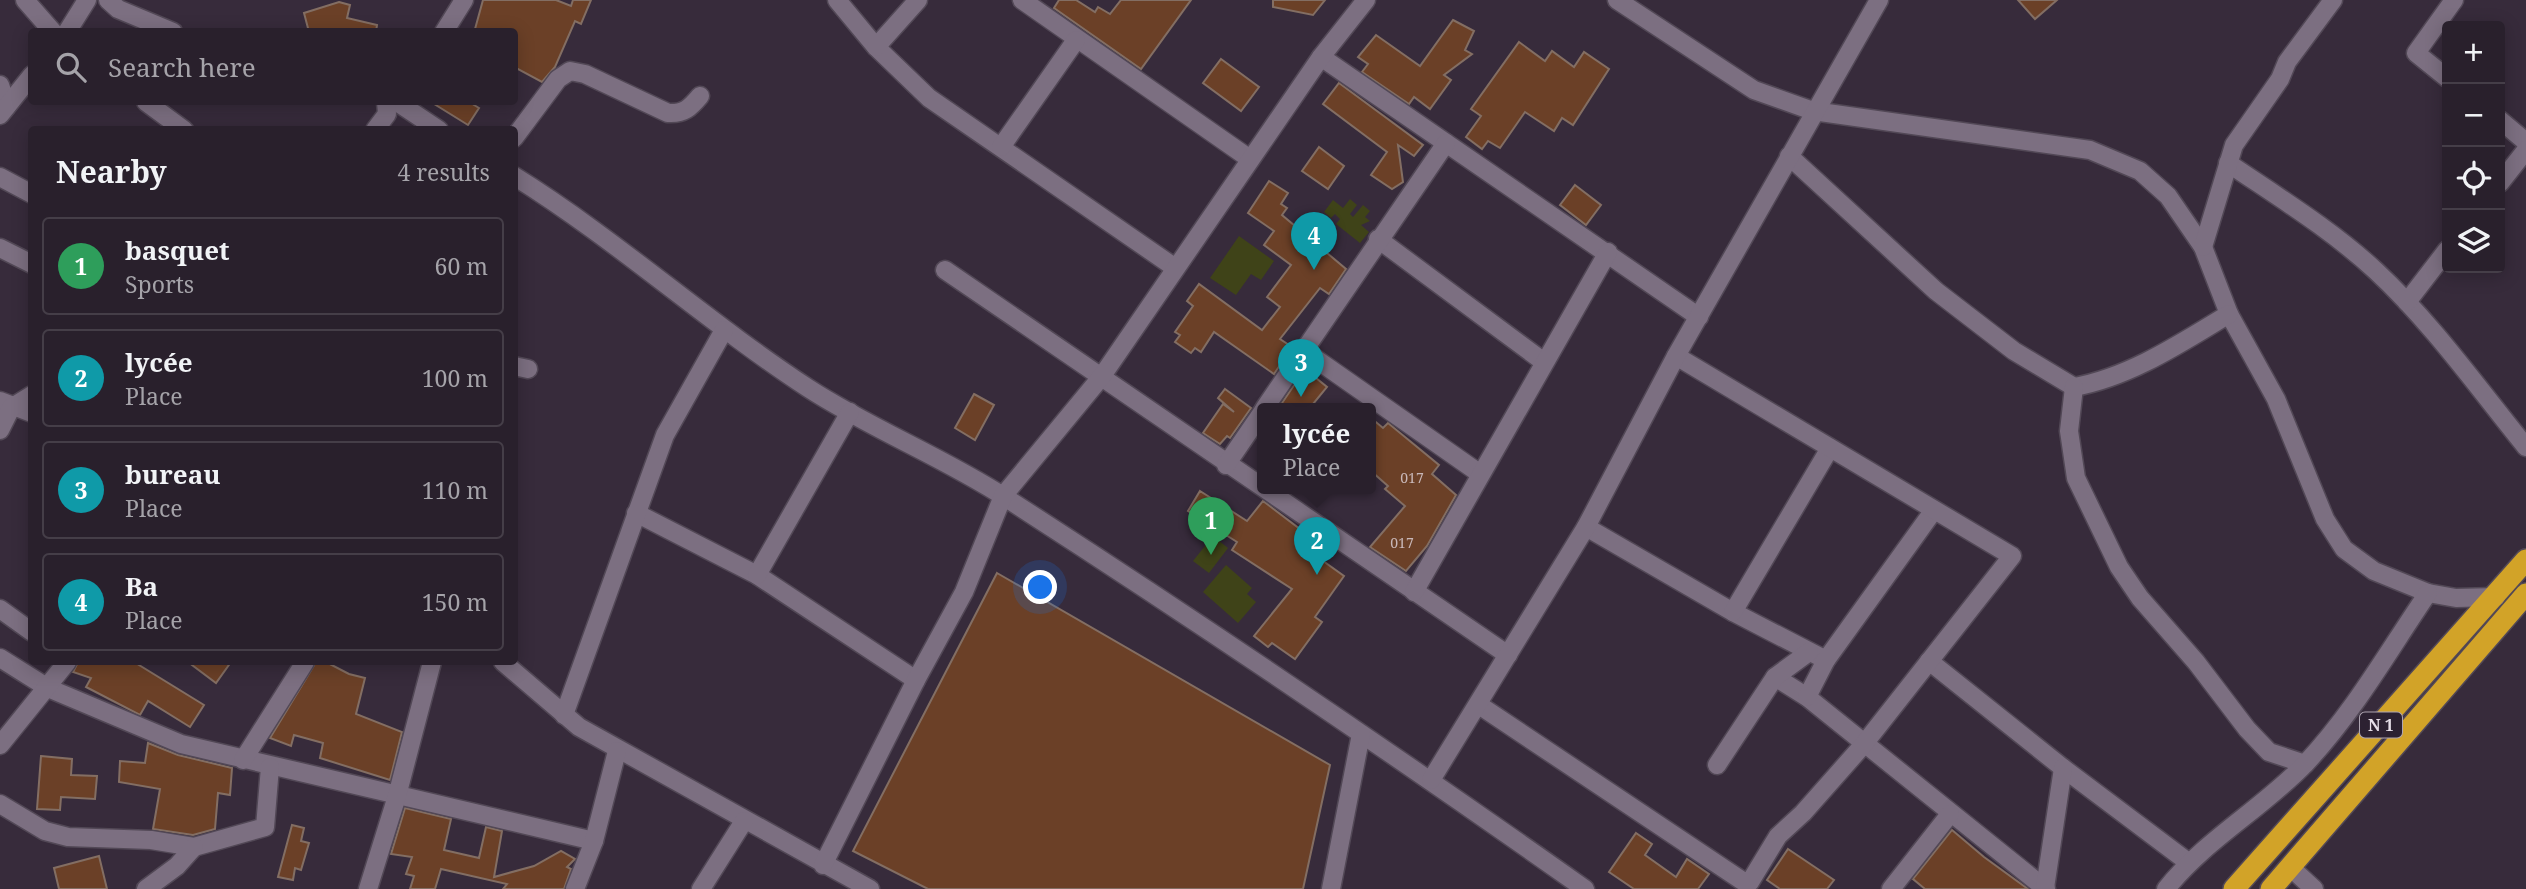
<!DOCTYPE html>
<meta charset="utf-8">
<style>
:root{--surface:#29202c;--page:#312834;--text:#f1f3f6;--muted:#a5a3a9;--line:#453e48;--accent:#39d4a5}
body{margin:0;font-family:"Noto Serif",serif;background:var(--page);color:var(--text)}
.controls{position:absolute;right:21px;top:21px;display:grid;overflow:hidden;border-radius:7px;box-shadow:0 4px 18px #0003}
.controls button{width:63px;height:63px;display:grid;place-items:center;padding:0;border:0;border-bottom:2px solid var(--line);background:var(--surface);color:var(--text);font:35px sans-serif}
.you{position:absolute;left:1041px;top:588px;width:24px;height:24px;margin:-18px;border:5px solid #fff;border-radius:50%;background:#1a73e8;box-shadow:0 0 0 10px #1a73e833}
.badge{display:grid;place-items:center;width:46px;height:46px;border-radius:50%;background:var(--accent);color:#fff;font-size:23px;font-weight:700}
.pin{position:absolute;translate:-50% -58px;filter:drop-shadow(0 2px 4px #0008)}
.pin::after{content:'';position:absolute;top:37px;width:24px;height:21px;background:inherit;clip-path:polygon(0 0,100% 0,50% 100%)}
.popup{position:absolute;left:1257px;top:403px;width:119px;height:91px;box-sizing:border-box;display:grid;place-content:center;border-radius:7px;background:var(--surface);filter:drop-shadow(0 2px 5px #0005);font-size:23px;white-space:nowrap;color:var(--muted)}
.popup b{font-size:26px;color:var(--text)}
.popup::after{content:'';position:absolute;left:50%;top:100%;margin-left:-14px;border:14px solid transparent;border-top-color:var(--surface)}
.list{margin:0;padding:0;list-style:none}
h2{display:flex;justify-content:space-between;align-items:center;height:91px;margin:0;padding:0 28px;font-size:30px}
h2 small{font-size:23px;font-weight:400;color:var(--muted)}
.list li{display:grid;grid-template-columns:46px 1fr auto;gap:21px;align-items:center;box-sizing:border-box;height:98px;margin:0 14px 14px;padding:0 14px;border:2px solid var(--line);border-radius:7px}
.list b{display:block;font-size:26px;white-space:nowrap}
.list p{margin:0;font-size:23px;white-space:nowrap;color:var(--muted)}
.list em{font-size:23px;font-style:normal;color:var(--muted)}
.icon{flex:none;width:38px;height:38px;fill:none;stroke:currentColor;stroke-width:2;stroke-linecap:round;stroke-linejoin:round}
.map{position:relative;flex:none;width:2526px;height:889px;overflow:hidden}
.search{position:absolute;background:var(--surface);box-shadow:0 4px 18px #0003;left:28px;top:28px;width:490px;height:77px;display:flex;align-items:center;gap:18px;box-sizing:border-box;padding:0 24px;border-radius:7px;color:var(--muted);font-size:26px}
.panel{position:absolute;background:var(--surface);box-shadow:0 4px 18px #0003;left:28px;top:126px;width:490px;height:539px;border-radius:7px}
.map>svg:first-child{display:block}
.green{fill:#3f4318}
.building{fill:#6b4027;stroke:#836e63;stroke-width:2}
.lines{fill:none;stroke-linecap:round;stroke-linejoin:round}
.minor-casing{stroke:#524856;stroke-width:21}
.highway-casing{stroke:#524856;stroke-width:24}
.minor{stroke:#7c6f81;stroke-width:18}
.highway{stroke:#d2a328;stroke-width:21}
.labels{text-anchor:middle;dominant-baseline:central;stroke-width:7;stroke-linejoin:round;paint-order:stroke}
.number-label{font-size:14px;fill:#c8b7b8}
.shield{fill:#2c2131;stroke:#afa6b2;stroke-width:2}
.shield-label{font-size:16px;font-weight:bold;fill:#e7dfe9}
</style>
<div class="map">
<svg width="2526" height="889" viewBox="0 0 2526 889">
<rect width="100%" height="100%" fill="#372b3b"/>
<g class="green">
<polygon points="1350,199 1357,205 1350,214 1353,217 1363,205 1370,211 1365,217 1370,221 1361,225 1369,232 1360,243 1336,224 1340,219 1335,214 1331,218 1324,212 1333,200 1343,208"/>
<polygon points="1239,236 1274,261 1261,280 1251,274 1236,295 1210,278"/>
<polygon points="1213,536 1228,548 1209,573 1193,561"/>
<polygon points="1226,565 1252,588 1247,594 1256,602 1238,623 1203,592"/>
</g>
<g class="building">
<polygon points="483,0 556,0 571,6 573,0 591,0 581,24 575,21 555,67 542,82 514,67 514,32 475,29"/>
<polygon points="1059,0 1076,0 1095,12 1098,7 1110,14 1121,0 1191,0 1141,69 1054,8"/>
<polygon points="1273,0 1325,0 1313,15 1273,7"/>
<polygon points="2018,0 2057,0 2035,19"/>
<polygon points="339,2 350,5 347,18 377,25 376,32 309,32 304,13"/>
<polygon points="1453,20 1474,31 1465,50 1472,54 1444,75 1451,80 1430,109 1414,97 1409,104 1362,72 1368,64 1358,57 1376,35 1420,66"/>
<polygon points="1519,42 1545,61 1552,51 1574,67 1584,52 1609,69 1573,125 1562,118 1554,131 1525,112 1500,148 1488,141 1482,149 1466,137 1481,116 1471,109"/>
<polygon points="1221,59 1259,87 1241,111 1203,83"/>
<polygon points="1339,83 1423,145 1414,156 1398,145 1403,182 1392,189 1371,175 1387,152 1323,104"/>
<polygon points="431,102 469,102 479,108 468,125"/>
<polygon points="1319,147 1344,166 1328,189 1302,171"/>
<polygon points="1269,181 1288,193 1281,204 1287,208 1282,215 1346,269 1329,294 1320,288 1280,339 1292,347 1274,374 1214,332 1201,352 1195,348 1191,353 1175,342 1180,335 1175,332 1193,306 1187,301 1199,284 1262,330 1280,307 1267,297 1291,265 1264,245 1274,231 1248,213"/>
<polygon points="1575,185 1601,205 1586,225 1560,205"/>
<polygon points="1305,369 1327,387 1309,409 1278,409"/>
<polygon points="1225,389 1251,408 1230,438 1227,436 1220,444 1203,433 1223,404 1234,412 1218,398"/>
<polygon points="974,394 994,405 975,440 955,428"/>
<polygon points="1371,418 1383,428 1388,423 1439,465 1432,474 1456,495 1427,546 1406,571 1370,547 1405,506 1385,489 1388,486 1371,471"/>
<polygon points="1200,491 1247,521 1263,501 1313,539 1305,548 1344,576 1315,617 1322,622 1295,659 1272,643 1268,647 1254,636 1292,589 1232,550 1237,542 1188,511"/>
<polygon points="997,573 1330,765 1303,889 928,889 853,851"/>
<polygon points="78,662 134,662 204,705 190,727 148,701 140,715 86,687 91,678 73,672"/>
<polygon points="188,662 231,662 216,683"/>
<polygon points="316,662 326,662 349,674 365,678 356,714 402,732 390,780 320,758 323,743 294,735 291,746 270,738"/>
<polygon points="148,743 178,755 232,768 230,795 218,793 215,829 193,835 153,829 160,789 119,782 120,761 145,763"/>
<polygon points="41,756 72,759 71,775 97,776 95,799 61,797 60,810 37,809"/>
<polygon points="405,808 451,819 444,850 479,858 486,827 502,831 494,877 534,866 561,851 575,859 567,867 571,869 564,889 503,889 507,884 441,869 435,889 410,889 414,876 406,874 412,857 391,854"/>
<polygon points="292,825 304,828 301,841 309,843 301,870 295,868 293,880 278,877"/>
<polygon points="1952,830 1984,857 2028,889 1925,889 1913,879"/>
<polygon points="1636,833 1652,844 1645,855 1676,877 1687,859 1709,874 1698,889 1634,889 1609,872"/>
<polygon points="1788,849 1834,880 1827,889 1780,889 1767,880"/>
<polygon points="99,856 107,889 59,889 54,868"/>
</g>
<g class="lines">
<g class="minor-casing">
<g id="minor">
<polyline points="25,0 53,32"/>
<polyline points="108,0 118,9 173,32"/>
<polyline points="837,0 876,47 929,98 1174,267"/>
<polyline points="1022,0 1250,159"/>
<polyline points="1617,0 1754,90 1813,111 2090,150 2140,171 2168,196 2203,247 2229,314 2276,399 2325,519 2344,549 2374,571 2428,593 2456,598 2496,597"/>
<polyline points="67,32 87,0"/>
<polyline points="444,32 464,0"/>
<polyline points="876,47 918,0"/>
<polyline points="1321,57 1699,317"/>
<polyline points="2447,78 2416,53 2454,0"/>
<polyline points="0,85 7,106"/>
<polyline points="146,102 184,130"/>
<polyline points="397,102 439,130"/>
<polyline points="0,115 32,75"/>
<polyline points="2500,120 2526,142"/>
<polyline points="375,130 387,114 386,102"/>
<path d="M514 138 558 79 570 71 585 74 668 113C684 114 690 108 700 96"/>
<polyline points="1001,147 1076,40"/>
<path d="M1789 156 1936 291 2014 351 2074 387C2130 377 2181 343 2229 314"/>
<path d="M2228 163C2278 197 2332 230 2376 271 2432 323 2478 388 2526 447"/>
<path d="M514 176C617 240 707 322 808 388 871 429 943 457 1006 498 1202 624 1395 755 1585 889"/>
<polyline points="0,177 32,194"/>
<polyline points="2500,183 2526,150"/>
<polyline points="1378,239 1544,362"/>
<polyline points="2203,247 2234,145 2280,79 2287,62 2333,0"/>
<polyline points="0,248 32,264"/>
<polyline points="945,270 1508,655"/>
<polyline points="2407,302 2447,250"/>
<polyline points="1303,350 1479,473"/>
<polyline points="514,366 528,369"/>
<polyline points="2074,387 2069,431 2076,478 2119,567 2140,598 2196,662 2247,729 2269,752 2305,764"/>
<polyline points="0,401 32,413"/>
<polyline points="1264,409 1446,143"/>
<polyline points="0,430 11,408 32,395"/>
<polyline points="1226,465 1263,411"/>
<polyline points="636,513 757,575 916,680"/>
<polyline points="1586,527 1733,612 1826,660"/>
<polyline points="757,575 850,412"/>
<polyline points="1414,592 1608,252"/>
<polyline points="0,609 32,632"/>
<polyline points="1733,612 1830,448"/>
<polyline points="0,658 48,688 181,744 594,841"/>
<polyline points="1929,661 2063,768 2188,862"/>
<polyline points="503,662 579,727 870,889"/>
<polyline points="1775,677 1807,697 2046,889"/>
<polyline points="1807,697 1826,660 1934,510"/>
<polyline points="1479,705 1744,882 1750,882 1778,836 1803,813 1864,744 2012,556 1676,356"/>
<polyline points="564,715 665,435 724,330"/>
<polyline points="0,745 67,662"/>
<polyline points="243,760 305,662"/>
<polyline points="1717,765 1775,677 1809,652"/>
<polyline points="1431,780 1586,527 1676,356 1879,0"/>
<polyline points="0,804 45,831 68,837 151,840 194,847 265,827 270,767"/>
<polyline points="823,865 916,680 964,592 1003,496 1102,376 1321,57 1366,0"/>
<polyline points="2290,867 2314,889"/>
<polyline points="2045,888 2063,768"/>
<polyline points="146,889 177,866 194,847"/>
<polyline points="368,889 397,796 432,662"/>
<polyline points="575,889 594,841 617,751"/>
<polyline points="701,889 744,821"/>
<polyline points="1331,889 1361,734"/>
<polyline points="1891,889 1950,814"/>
<path d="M2166 889C2206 839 2262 809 2306 763 2354 712 2389 650 2428 593"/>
</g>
</g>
<g class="highway-casing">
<g id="highway">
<polyline points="2234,889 2526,560"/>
<polyline points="2271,889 2526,594"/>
</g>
</g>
<use href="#minor" class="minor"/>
<use href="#highway" class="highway"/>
</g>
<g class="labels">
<g class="number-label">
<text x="1412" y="477">017</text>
<text x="1402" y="542">017</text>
</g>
<rect class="shield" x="2360" y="712.5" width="42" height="25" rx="5"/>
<g class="shield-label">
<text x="2381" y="725">N 1</text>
</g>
</g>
</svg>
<div class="controls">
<button>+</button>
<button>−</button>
<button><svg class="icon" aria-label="locate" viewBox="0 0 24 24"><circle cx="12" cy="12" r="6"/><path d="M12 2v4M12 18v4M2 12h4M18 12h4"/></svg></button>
<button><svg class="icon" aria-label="layers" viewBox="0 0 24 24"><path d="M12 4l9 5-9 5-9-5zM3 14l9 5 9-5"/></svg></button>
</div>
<div class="you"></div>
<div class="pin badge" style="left:1211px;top:555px;background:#2e9e5b">1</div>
<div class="pin badge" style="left:1317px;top:575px;background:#0f9aa8">2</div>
<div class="popup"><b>lycée</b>Place</div>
<div class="pin badge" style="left:1301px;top:397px;background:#0f9aa8">3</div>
<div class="pin badge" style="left:1314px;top:270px;background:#0f9aa8">4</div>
<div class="search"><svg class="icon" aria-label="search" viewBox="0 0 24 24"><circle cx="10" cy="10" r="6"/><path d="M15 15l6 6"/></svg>Search here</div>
<section class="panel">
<h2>Nearby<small>4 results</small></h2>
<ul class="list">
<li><span class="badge" style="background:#2e9e5b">1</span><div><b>basquet</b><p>Sports</p></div><em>60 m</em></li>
<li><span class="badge" style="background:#0f9aa8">2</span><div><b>lycée</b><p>Place</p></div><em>100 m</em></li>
<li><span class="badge" style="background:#0f9aa8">3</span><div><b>bureau</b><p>Place</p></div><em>110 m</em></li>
<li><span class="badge" style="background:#0f9aa8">4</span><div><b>Ba</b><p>Place</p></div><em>150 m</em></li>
</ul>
</section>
</div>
